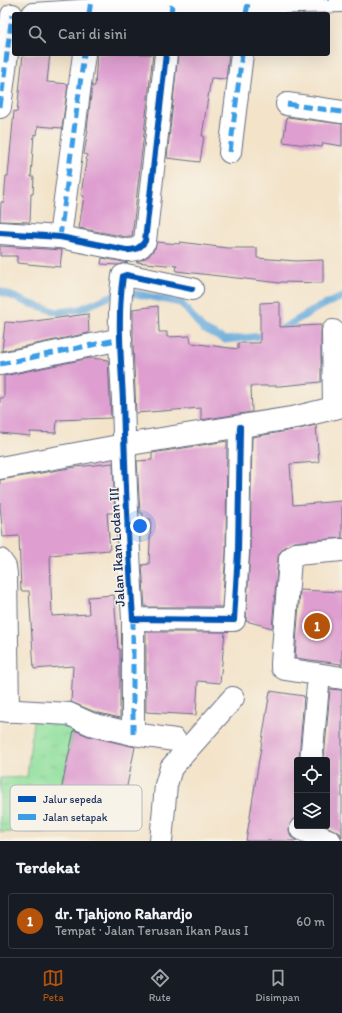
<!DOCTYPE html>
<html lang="id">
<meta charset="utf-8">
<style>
:root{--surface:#171b24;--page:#242831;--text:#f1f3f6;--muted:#9ea1a6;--line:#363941;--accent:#b45309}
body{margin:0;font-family:Itim,sans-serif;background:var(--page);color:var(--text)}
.controls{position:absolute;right:12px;bottom:12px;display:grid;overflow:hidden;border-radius:4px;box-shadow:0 4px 16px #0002}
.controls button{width:36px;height:36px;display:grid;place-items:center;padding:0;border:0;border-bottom:1px solid var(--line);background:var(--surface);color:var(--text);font:20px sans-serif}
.you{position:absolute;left:140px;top:526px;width:14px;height:14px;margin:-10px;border:3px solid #fff;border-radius:50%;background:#1a73e8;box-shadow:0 0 0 6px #1a73e833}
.badge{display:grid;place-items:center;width:26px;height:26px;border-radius:50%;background:var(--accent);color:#fff;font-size:13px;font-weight:700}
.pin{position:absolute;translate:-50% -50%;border:2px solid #fff;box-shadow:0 1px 4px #0006}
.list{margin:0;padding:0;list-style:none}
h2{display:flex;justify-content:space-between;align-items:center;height:52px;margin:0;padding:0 16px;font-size:17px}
h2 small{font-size:13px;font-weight:400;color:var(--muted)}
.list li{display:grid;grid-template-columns:26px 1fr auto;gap:12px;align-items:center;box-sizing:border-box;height:56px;margin:0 8px 8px;padding:0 8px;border:1px solid var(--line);border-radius:4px}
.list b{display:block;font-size:15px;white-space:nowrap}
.list p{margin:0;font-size:13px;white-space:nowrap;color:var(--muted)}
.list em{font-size:13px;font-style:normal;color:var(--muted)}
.icon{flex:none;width:22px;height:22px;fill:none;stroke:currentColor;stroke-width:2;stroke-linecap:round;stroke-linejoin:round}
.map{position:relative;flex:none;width:342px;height:841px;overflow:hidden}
.search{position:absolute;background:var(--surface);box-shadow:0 4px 16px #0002;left:12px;right:12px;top:12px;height:44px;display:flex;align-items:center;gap:10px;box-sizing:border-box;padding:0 14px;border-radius:4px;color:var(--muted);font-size:15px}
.sheet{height:116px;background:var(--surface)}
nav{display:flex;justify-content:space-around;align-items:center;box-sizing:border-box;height:56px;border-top:1px solid var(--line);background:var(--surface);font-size:11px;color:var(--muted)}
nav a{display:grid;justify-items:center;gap:2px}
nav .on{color:var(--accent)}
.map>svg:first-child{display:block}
.grass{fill:url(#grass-tufts);stroke:#56887e}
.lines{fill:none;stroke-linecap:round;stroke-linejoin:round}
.stream{stroke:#67abdc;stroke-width:7}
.building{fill:#de9fd0}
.minor-casing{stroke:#676e83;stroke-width:24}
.minor{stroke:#fff;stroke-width:22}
.quiet{stroke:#3b9de6;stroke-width:5;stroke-dasharray:10 5;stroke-linecap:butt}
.cycleway-casing{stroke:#f7f3e8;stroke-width:8}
.cycleway{stroke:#0057b8;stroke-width:6}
.labels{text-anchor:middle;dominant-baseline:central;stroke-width:3;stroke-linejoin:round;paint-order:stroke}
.street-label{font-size:14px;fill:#1b2f5e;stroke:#f7f3e8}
.key{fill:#f7f3e8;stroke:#b5b8bf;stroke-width:1}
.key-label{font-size:11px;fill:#1b2f5e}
</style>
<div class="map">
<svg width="342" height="841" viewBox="0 0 342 841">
<defs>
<pattern id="grass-tufts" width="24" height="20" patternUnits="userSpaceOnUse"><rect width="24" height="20" fill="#91e09e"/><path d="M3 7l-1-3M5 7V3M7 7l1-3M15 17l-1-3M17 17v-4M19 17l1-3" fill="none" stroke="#7cc08a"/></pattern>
</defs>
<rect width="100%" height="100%" fill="#f7f3e8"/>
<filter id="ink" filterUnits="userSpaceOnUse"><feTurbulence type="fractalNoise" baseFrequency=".025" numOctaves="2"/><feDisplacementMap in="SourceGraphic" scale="8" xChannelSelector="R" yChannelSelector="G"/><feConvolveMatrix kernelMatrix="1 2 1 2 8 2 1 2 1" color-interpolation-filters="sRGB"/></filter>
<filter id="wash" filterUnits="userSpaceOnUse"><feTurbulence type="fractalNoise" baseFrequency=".012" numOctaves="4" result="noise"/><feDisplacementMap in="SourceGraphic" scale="16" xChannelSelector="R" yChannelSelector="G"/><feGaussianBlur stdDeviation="0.9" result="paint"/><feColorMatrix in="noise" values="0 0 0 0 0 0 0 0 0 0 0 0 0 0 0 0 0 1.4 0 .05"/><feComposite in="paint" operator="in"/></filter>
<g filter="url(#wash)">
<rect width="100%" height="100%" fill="#f3e3c9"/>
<polygon class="grass" points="33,721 66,722 74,729 52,832 0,832 0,778 27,777"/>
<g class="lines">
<g class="stream">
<polyline points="0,291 28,303 58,312 80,309 116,294 137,294 181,303 203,329 225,340 269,335"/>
<polyline points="280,330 319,307 342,297"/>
</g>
</g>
<g id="blocks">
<g class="building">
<polygon points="23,54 50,54 47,82 68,84 62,128 38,126 37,135 34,134 31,177 34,177 33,194 31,194 30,222 0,221 1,202 4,202 6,176 8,176 14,111 17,112"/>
<polygon points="97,54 153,54 132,237 127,237 79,228 84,196 81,195 87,155 84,154 88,130 87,130 92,86 95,86"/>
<polygon points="178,54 229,54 226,79 211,78 202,136 204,136 200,162 167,158"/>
<polygon points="287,117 342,124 342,146 323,143 322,147 283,142"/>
<polygon points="157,242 179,244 180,242 227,248 257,248 257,258 296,261 323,260 323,283 281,282 280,283 176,271 177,266 136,262 149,256 155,248"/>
<polygon points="0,246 62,250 60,267 17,263 17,256 0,256"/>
<polygon points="102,258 124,262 128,263 118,265 101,264"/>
<polygon points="280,302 280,327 321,325 321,382 280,386 251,386 252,412 201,420 201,408 136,413 133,343 133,309 158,306 159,332 167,332 167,337 190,336 191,343 238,349 238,343 260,343 260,303"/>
<polygon points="88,314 89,333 2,351 5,322 20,323"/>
<polygon points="90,358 108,360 111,418 57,420 56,433 30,432 30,436 0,433 0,398 4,398 4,376"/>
<polygon points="316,425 319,462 290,464 293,505 342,501 342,538 295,542 285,547 279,553 278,558 272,628 246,621 250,552 252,437 299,429"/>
<polygon points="227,441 226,552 222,607 145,607 142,565 149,564 151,519 143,519 143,513 140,513 137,461 152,460 152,453"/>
<polygon points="113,463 115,513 107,513 110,550 50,555 52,616 89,614 88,597 114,595 118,649 120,649 120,718 95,712 71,702 73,666 34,669 29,591 21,591 19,536 3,537 0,506 0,480 76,467"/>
<polygon points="300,590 342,592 342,665 340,665 341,664 295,658"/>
<polygon points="146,632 225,632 220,683 198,681 196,715 146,712"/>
<polygon points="330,689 342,690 342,838 340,833 326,826 327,760 324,760"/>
<polygon points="270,691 304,696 299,760 297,760 297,818 293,819 290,824 289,830 291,837 297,841 246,841"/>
<polygon points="74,730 88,736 135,747 122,810 60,795"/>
</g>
</g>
</g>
<g filter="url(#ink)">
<use href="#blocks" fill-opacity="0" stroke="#676e83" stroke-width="1"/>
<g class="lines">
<g class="minor-casing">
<g id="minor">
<polyline points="33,14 172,5 342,1"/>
<polyline points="287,104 342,112"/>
<polyline points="0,107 12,15"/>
<polyline points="230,152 242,54"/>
<path d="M0 233 60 237 126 250C135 250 140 249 145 241L166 54"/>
<polyline points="60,237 84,54"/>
<path d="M192 289 126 275 123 276C117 317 121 359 123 400 125 473 128 546 133 619L234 620 238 552 240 427"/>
<polyline points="333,331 334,408"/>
<polyline points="0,364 121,339"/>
<polyline points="0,468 124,445 297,417 342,406"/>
<polyline points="342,550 296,554 290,559 282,663 282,667 285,669 342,678"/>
<polyline points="0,560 5,567 6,574 8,711"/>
<polyline points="133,619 133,734"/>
<polyline points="0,710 69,714 91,724 133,734 175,740"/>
<polyline points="311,760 319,675"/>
<polyline points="301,829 330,841"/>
<polyline points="161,841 166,785 171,768 233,698"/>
</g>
</g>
<use href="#minor" class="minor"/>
<g class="quiet">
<polyline points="327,1 327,0"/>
<polyline points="89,14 91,0"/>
<polyline points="171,14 172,5"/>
<polyline points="246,14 248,3"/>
<polyline points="287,104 342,112"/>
<polyline points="0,107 12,15"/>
<polyline points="230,152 242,54"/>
<polyline points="60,237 84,54"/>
<polyline points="0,364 121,339"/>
<polyline points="133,619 133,734"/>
</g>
<g class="cycleway-casing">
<g id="cycleway">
<path d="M0 233 60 237 126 250C135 250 140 249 145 241L166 54"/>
<path d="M192 289 126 275 123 276C117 317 121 359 123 400 125 473 128 546 133 619L234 620 238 552 240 427"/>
</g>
</g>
<use href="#cycleway" class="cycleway"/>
</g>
</g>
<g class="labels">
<g class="street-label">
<text transform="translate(117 547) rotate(-93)">Jalan Ikan Lodan III</text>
</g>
</g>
<rect x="10" y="785" width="132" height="46" rx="6" class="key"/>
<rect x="18" y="796" width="18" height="6" fill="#0057b8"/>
<rect x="18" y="814" width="18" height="6" fill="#3b9de6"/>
<g class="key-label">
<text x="43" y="803">Jalur sepeda</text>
<text x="43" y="821">Jalan setapak</text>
</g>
</svg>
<div class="controls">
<button><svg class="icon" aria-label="locate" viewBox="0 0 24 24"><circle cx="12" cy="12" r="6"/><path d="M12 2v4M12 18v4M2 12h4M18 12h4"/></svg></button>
<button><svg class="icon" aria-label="layers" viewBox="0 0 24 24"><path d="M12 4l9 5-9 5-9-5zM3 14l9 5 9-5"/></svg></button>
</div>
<div class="you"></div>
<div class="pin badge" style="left:317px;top:626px">1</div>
<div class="search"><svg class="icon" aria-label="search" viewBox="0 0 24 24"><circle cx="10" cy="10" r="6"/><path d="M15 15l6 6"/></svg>Cari di sini</div>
</div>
<section class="sheet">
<h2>Terdekat<small></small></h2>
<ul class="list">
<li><span class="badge">1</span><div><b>dr. Tjahjono Rahardjo</b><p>Tempat · Jalan Terusan Ikan Paus I</p></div><em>60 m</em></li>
</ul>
</section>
<nav>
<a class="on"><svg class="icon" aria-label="map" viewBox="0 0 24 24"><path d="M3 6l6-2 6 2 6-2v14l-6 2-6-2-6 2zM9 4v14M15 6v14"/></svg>Peta</a>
<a><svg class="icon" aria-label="directions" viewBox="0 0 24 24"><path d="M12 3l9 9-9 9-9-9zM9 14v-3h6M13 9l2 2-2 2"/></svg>Rute</a>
<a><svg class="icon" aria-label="saved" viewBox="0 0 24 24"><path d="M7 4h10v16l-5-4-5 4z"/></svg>Disimpan</a>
</nav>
